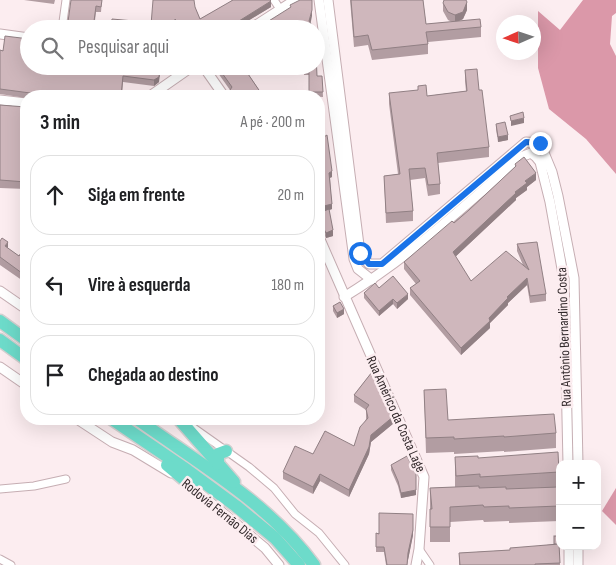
<!DOCTYPE html>
<html lang="pt">
<meta charset="utf-8">
<style>
:root{--surface:#fff;--page:#f6f6f6;--text:#202124;--muted:#757577;--line:#e0e0e0}
body{margin:0;font-family:"Sofia Sans Condensed",sans-serif;background:var(--page);color:var(--text)}
.controls{position:absolute;right:15px;bottom:15px;display:grid;overflow:hidden;border-radius:10px;box-shadow:0 5px 20px #0002}
.controls button{width:45px;height:45px;display:grid;place-items:center;padding:0;border:0;border-bottom:1px solid var(--line);background:var(--surface);color:var(--text);font:25px sans-serif}
.compass{position:absolute;left:496px;top:15px;width:45px;height:45px;border-radius:50%;background:var(--surface);box-shadow:0 5px 20px #0002;rotate:267deg}
.stop{position:absolute;width:15px;height:15px;margin:-11px;border:4px solid #1a73e8;border-radius:50%;background:#fff}
.stop.end{background:#1a73e8;border-color:#fff;box-shadow:0 1px 5px #0008}
.list{margin:0;padding:0;list-style:none}
h2{display:flex;justify-content:space-between;align-items:center;height:65px;margin:0;padding:0 20px;font-size:21px}
h2 small{font-size:16px;font-weight:400;color:var(--muted)}
.list li{display:grid;grid-template-columns:32px 1fr auto;gap:15px;align-items:center;box-sizing:border-box;height:80px;margin:0 10px 10px;padding:0 10px;border:1px solid var(--line);border-radius:20px}
.list b{display:block;font-size:19px;white-space:nowrap}
.list em{font-size:16px;font-style:normal;color:var(--muted)}
.icon{flex:none;width:28px;height:28px;fill:none;stroke:currentColor;stroke-width:2;stroke-linecap:round;stroke-linejoin:round}
.map{position:relative;flex:none;width:616px;height:565px;overflow:hidden}
.search{position:absolute;background:var(--surface);box-shadow:0 5px 20px #0002;left:20px;top:20px;width:305px;height:55px;display:flex;align-items:center;gap:12px;box-sizing:border-box;padding:0 18px;border-radius:28px;color:var(--muted);font-size:19px}
.panel{position:absolute;background:var(--surface);box-shadow:0 5px 20px #0002;left:20px;top:90px;width:305px;height:335px;border-radius:20px}
.map>svg:first-child{display:block}
.forest{fill:#db98a9}
.lines{fill:none;stroke-linecap:round;stroke-linejoin:round}
.minor-casing{stroke:#c6aeb3;stroke-width:9}
.tertiary-casing{stroke:#c6aeb3;stroke-width:11}
.secondary-casing{stroke:#c6aeb3;stroke-width:11}
.motorway-casing{stroke:#d2d0d0;stroke-width:15}
.minor{stroke:#fff;stroke-width:7}
.tertiary{stroke:#fff;stroke-width:9}
.secondary{stroke:#fff;stroke-width:9}
.motorway{stroke:#6ddbca;stroke-width:12}
.wall{fill:#b29da2}
.shaded-wall{fill:#918084}
.building{fill:#cfb7bc;stroke:#918084}
.route{stroke:#1a73e8;stroke-width:6}
.labels{text-anchor:middle;dominant-baseline:central;stroke-width:5;stroke-linejoin:round;paint-order:stroke}
.street-label{font-size:14px;fill:#32292b;stroke:#fcedf0}
</style>
<div class="map">
<svg width="616" height="565" viewBox="0 0 616 565">
<rect width="100%" height="100%" fill="#fcedf0"/>
<g class="forest">
<polygon points="583,0 616,0 616,13 612,16 610,44 616,56 616,174 586,139 549,109 538,68 538,11 560,30"/>
<polygon points="616,488 616,525 602,511"/>
</g>
<g class="lines">
<g class="minor-casing">
<g id="minor">
<polyline points="274,0 280,9"/>
<polyline points="62,29 66,0"/>
<polyline points="191,426 249,467 274,488 295,514 319,533 345,565"/>
<polyline points="0,489 34,486 66,479"/>
<polyline points="419,549 430,565"/>
<polyline points="0,559 11,565"/>
</g>
</g>
<g class="tertiary-casing">
<g id="tertiary">
<polyline points="319,0 354,259 358,269 372,280"/>
<polyline points="328,0 360,253 369,264 382,264 526,142 540,143 552,172 558,196 574,278 578,464"/>
<polyline points="250,29 295,0"/>
<polyline points="0,34 29,38"/>
<polyline points="203,66 224,96"/>
<polyline points="150,96 193,66"/>
<polyline points="0,100 26,103"/>
<polyline points="319,237 424,477 419,549 416,565"/>
<path d="M344 297C408 258 465 206 521 157L531 153 536 157 540 162 550 202 564 280 568 464"/>
<polyline points="569,546 569,565"/>
<polyline points="578,546 578,565"/>
</g>
</g>
<g class="secondary-casing">
<g id="secondary">
<polyline points="0,291 26,309"/>
<polyline points="0,367 26,385"/>
<polyline points="77,419 112,442 133,450 171,473"/>
<polyline points="188,484 265,548 279,565"/>
</g>
</g>
<g class="motorway-casing">
<g id="motorway">
<polyline points="0,321 26,340"/>
<polyline points="0,340 26,359"/>
<polyline points="112,419 187,470 236,506 275,538 299,565"/>
<path d="M137 419C198 463 269 503 314 565"/>
<polyline points="179,419 234,482"/>
<polyline points="218,464 218,454 226,451"/>
<polyline points="167,465 192,486"/>
</g>
</g>
<use href="#minor" class="minor"/>
<use href="#tertiary" class="tertiary"/>
<use href="#secondary" class="secondary"/>
<use href="#motorway" class="motorway"/>
</g>
<g class="wall">
<polygon points="24,0 55,0 54,4"/>
<polygon points="102,0 101,12 96,12 94,29 67,29"/>
<polygon points="231,0 270,0 271,7 241,25 241,29 178,29 175,24 176,29 151,29 151,25 195,7 200,19 232,1"/>
<polygon points="350,0 423,0 426,24 452,22 448,20 443,11 443,3 467,10 463,19 459,21 481,27 481,37 428,42 428,54 372,60 368,45 354,47"/>
<polygon points="0,50 182,66 170,75 160,73 159,82 154,86 123,82 122,96 26,96 26,98 0,94"/>
<polygon points="213,66 251,66 248,68 249,75 263,96 230,96 230,90"/>
<polygon points="304,66 317,76 322,76 323,97 309,96 309,75 304,75"/>
<polygon points="465,70 479,90 489,147 489,157 438,163 440,184 440,194 428,196 425,178 410,180 413,211 413,221 386,223 384,176 398,174 389,104 389,93 427,96 466,91 465,81"/>
<polygon points="0,105 26,107 26,189 0,188"/>
<polygon points="496,124 508,140 498,142 496,129"/>
<polygon points="319,140 332,177 330,178 332,209 329,210 333,236 326,238 323,232 319,231 319,213 323,211 319,200"/>
<polygon points="515,164 536,180 527,187 527,190 516,198 516,200 455,257 471,281 523,265 517,251 517,244 546,294 546,301 530,303 527,285 508,303 508,305 490,323 490,328 461,355 410,295 410,288 416,284 404,269 404,262 469,210 515,167"/>
<polygon points="0,241 8,249 19,256 26,245 26,283 0,265"/>
<polygon points="379,288 408,299 397,309 393,304 379,316 364,298 364,293"/>
<polygon points="333,306 344,314 337,318 333,311"/>
<polygon points="372,372 394,423 371,442 369,454 349,497 320,481 313,494 283,479 283,472 313,454 354,446 366,419 366,410 354,402 354,395"/>
<polygon points="424,390 448,420 556,433 556,448 504,452 504,451 454,454 454,452 426,453"/>
<polygon points="455,457 478,458 559,472 559,487 555,487 559,506 559,521 509,523 509,521 484,522 483,520 450,522 450,542 430,542 430,488 455,487"/>
<polygon points="391,465 416,495 401,498 398,486 391,470"/>
<polygon points="376,533 413,535 407,565 386,565 384,552 376,552"/>
<polygon points="560,536 560,546 561,546 559,547 560,565 459,565 459,553 510,550 554,544"/>
</g>
<g class="shaded-wall">
<polygon points="271,1 271,7 241,25 241,29 232,29 239,21"/>
<polygon points="467,2 467,10 463,19 455,23 455,15"/>
<polygon points="312,10 312,16 310,26 311,24 311,29 305,29 309,21"/>
<polygon points="174,66 182,66 170,75 170,69"/>
<polygon points="160,68 159,82 154,86 154,80"/>
<polygon points="524,118 524,123 511,126 511,121"/>
<polygon points="508,135 508,140 498,142 498,137"/>
<polygon points="332,171 332,177 329,178 329,173"/>
<polygon points="536,173 536,180 527,187 527,190 516,198 516,200 453,259 453,252 515,192 525,181"/>
<polygon points="332,204 332,209 324,212 324,206"/>
<polygon points="333,230 333,236 326,238 326,233"/>
<polygon points="8,242 8,249 5,246"/>
<polygon points="527,278 527,285 508,303 508,305 490,323 490,328 461,355 461,348 507,297"/>
<polygon points="408,294 408,299 397,309 397,303"/>
<polygon points="393,299 393,304 379,316 379,311"/>
<polygon points="344,309 344,314 337,318 337,313"/>
<polygon points="394,416 394,423 371,442 369,454 349,497 349,490 371,435"/>
<polygon points="320,474 320,481 313,494 313,487"/>
<polygon points="416,490 416,495 401,498 401,493"/>
<polygon points="413,514 413,535 407,565 408,553"/>
</g>
<g class="building">
<polygon points="71,0 102,0 101,7 96,6 93,29 67,29"/>
<polygon points="153,0 194,0 195,7 200,19 233,0 270,0 271,1 239,21 241,24 232,29 194,29 193,27 191,29 182,29 175,19 176,29 157,29 156,25 151,25"/>
<polygon points="300,0 312,0 312,10 309,21 311,24 305,29 303,27 301,29 256,29 291,7 290,5"/>
<polygon points="351,0 423,0 426,24 480,19 481,27 426,32 428,44 372,50 368,35 354,37"/>
<polygon points="444,0 466,0 467,2 463,12 455,15 448,12 443,3"/>
<polygon points="112,19 145,22 145,29 111,29"/>
<polygon points="5,36 29,39 29,66 174,66 170,69 160,68 159,77 154,80 123,76 121,96 53,96 0,89 0,50 3,51"/>
<polygon points="316,54 317,76 322,76 323,92 309,92 309,70 304,70 304,66 316,66"/>
<polygon points="217,66 247,66 249,69 246,71 263,96 234,96 230,90 232,87"/>
<polygon points="477,69 479,90 482,90 489,147 437,153 440,184 428,185 425,168 409,169 413,211 386,213 384,176 400,174 389,93 418,90 418,86 426,85 427,96 467,91 465,70"/>
<polygon points="0,105 26,107 26,182 0,180"/>
<polygon points="523,112 524,118 511,121 510,116"/>
<polygon points="505,122 508,135 498,137 496,124"/>
<polygon points="327,135 332,171 329,173 332,204 324,206 319,194 319,140"/>
<polygon points="524,157 536,173 525,181 527,183 515,192 516,193 453,252 471,281 506,251 529,270 517,244 537,242 546,294 530,296 527,278 507,297 508,298 489,318 490,321 461,348 410,288 420,281 404,262 452,221 454,223 469,210 516,166 515,164"/>
<polygon points="329,209 333,230 326,233 323,227 319,226 319,213"/>
<polygon points="2,238 8,242 5,246 19,256 26,245 26,276 0,257 0,241"/>
<polygon points="393,276 408,294 397,303 393,299 379,311 364,293 375,283 379,288"/>
<polygon points="340,302 344,309 337,313 333,306"/>
<polygon points="372,372 394,416 371,435 369,447 349,490 320,474 313,487 283,472 295,446 313,454 325,431 354,446 360,427 368,418 366,409 369,405 354,395"/>
<polygon points="446,389 448,420 554,414 556,433 504,437 504,436 454,439 454,437 426,438 424,390"/>
<polygon points="558,452 559,472 480,477 480,474 456,476 455,457 478,456 478,458"/>
<polygon points="407,456 416,474 416,490 401,493 398,481 391,465"/>
<polygon points="479,486 479,488 506,487 506,489 558,487 559,506 509,508 509,506 484,507 483,505 450,507 450,527 430,527 430,509 432,509 430,488"/>
<polygon points="379,513 413,514 413,530 408,553 407,565 387,565 384,547 376,547 376,533 379,534"/>
<rect x="554" y="536" width="6" height="8"/>
<polygon points="559,544 560,563 535,564 535,565 460,565 459,553 510,550 510,548"/>
</g>
<g class="lines">
<polyline class="route" points="360,253 369,264 382,264 526,142 540,143"/>
</g>
<g class="labels">
<g class="street-label">
<text transform="translate(564 337) rotate(-92)">Rua Antônio Bernardino Costa</text>
<text transform="translate(396 414) rotate(66)">Rua Américo da Costa Lage</text>
<text transform="translate(220 511) rotate(39)">Rodovia Fernão Dias</text>
</g>
</g>
</svg>
<div class="controls">
<button>+</button>
<button>−</button>
</div>
<svg class="compass" viewBox="-18 -18 36 36"><path d="M0-13l5 13h-10z" fill="#e53935"/><path d="M0 13l5-13h-10z" fill="#757577"/></svg>
<div class="stop" style="left:360px;top:253px"></div>
<div class="stop end" style="left:540px;top:143px"></div>
<div class="search"><svg class="icon" aria-label="search" viewBox="0 0 24 24"><circle cx="10" cy="10" r="6"/><path d="M15 15l6 6"/></svg>Pesquisar aqui</div>
<section class="panel">
<h2>3 min<small>A pé · 200 m</small></h2>
<ul class="list">
<li><svg class="icon" aria-label="ahead" viewBox="0 0 24 24"><path d="M12 20V5M6 11l6-6 6 6"/></svg><div><b>Siga em frente</b></div><em>20 m</em></li>
<li><svg class="icon" aria-label="left" viewBox="0 0 24 24"><path d="M17 20v-9H6M10 6l-5 5 5 5"/></svg><div><b>Vire à esquerda</b></div><em>180 m</em></li>
<li><svg class="icon" aria-label="arrive" viewBox="0 0 24 24"><path d="M6 21V4h12l-3 4 3 4H6"/></svg><div><b>Chegada ao destino</b></div></li>
</ul>
</section>
</div>
